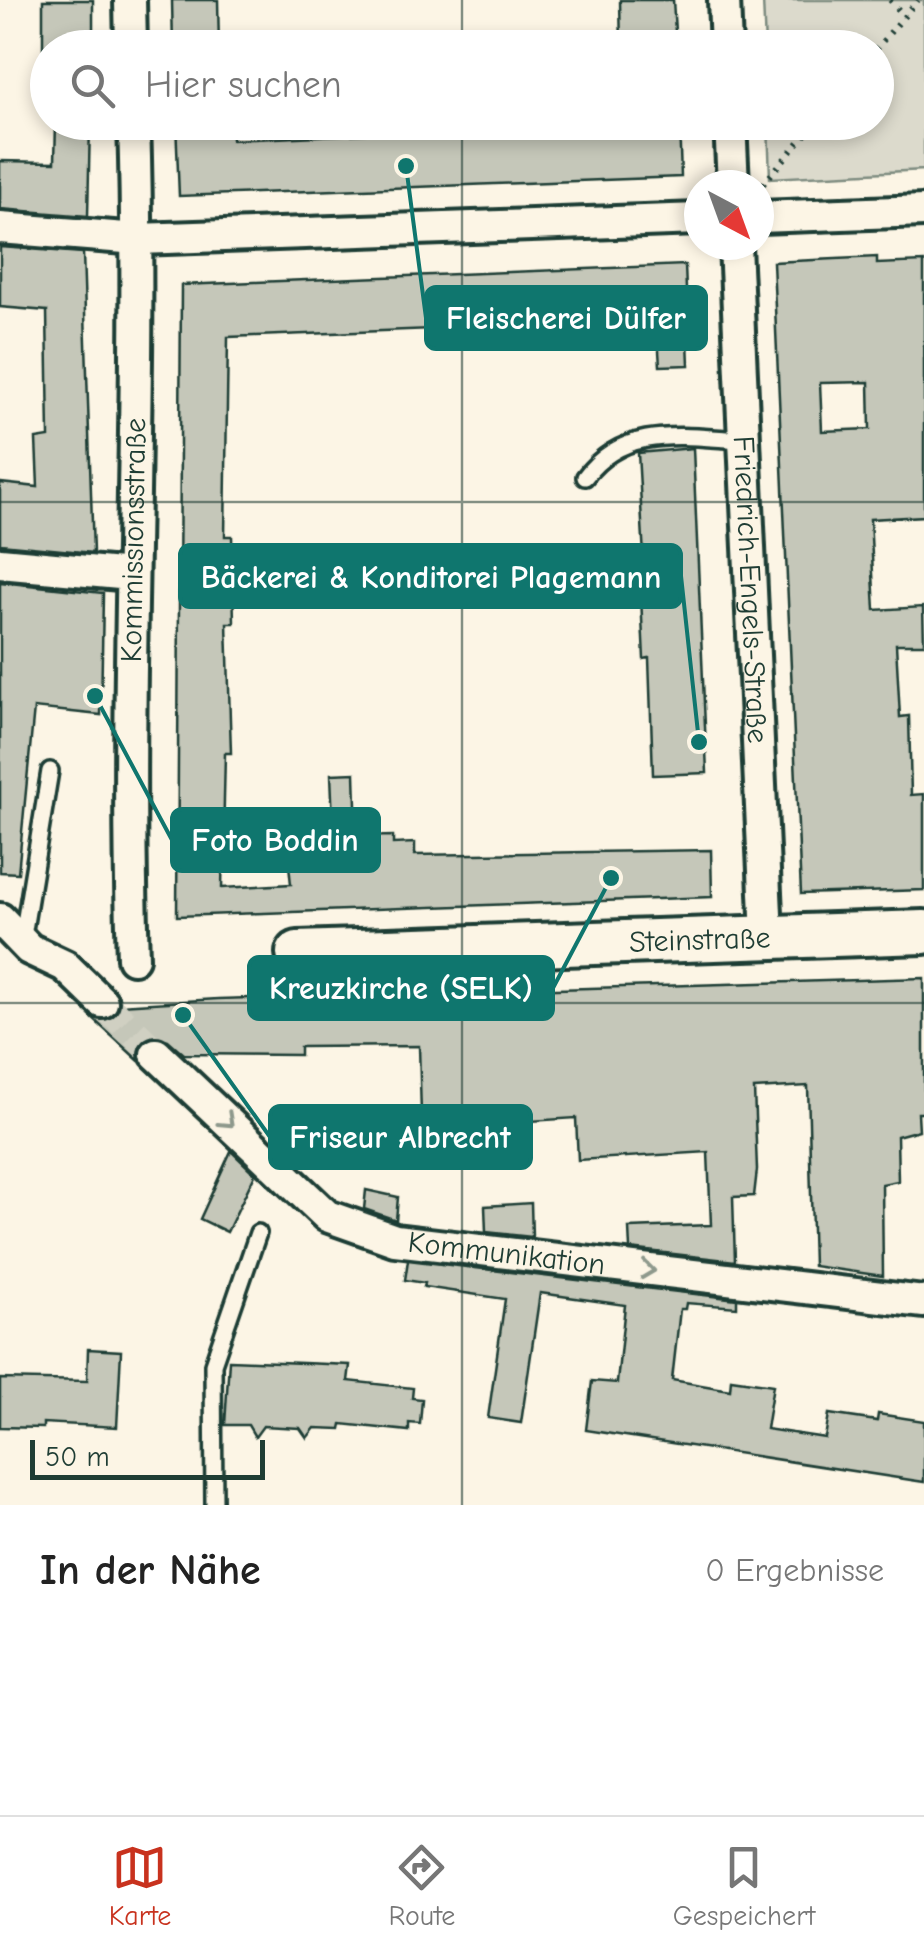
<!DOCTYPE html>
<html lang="de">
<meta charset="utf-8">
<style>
:root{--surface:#fff;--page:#f2f2f2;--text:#222;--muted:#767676;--line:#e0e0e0;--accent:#c8321e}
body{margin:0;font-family:"Comic Neue",sans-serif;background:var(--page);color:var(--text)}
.compass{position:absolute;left:684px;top:170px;width:90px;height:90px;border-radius:50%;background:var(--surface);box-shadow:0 5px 15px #0003;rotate:139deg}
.scale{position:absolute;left:30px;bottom:25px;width:235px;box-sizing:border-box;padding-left:10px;border:5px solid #1f3d34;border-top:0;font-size:28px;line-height:35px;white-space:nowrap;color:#1f3d34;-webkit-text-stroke:8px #fcf5e5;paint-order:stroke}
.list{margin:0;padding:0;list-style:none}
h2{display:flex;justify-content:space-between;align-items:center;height:130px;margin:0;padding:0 40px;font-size:42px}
h2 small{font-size:32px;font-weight:400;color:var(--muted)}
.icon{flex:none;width:55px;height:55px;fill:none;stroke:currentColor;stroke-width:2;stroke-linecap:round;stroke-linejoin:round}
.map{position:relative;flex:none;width:924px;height:1505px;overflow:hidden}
.search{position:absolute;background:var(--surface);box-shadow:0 5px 15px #0003;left:30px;right:30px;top:30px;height:110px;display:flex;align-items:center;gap:25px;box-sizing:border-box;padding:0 35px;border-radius:55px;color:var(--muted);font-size:38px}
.sheet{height:310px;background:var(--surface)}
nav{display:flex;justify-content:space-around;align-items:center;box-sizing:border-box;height:140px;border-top:2px solid var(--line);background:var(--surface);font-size:28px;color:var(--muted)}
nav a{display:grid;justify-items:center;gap:5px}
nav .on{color:var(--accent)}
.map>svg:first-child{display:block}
.green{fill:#dcdacc;stroke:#7e8c80;stroke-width:2.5}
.building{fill:#c5c7b9;stroke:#1f3d34;stroke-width:2.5;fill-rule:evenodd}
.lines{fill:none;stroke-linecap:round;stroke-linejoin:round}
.minor-tunnel{stroke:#d0d0c2;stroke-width:30;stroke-dasharray:30 15;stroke-linecap:butt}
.service-casing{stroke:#1f3d34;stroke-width:22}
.minor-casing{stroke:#1f3d34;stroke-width:38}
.secondary-casing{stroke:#1f3d34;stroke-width:50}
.path{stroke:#1f3d34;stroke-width:6;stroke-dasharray:2.5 8;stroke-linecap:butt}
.service{stroke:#fcf5e5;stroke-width:15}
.minor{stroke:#fcf5e5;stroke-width:30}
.secondary{stroke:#fcf5e5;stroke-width:42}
.oneway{stroke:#8e998c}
.grid{fill:none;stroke:#1f3d34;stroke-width:2.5;stroke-opacity:0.55}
.labels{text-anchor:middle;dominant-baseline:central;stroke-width:10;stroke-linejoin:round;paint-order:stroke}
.street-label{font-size:30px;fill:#1f3d34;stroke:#fcf5e5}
.leader{fill:none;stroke:#0f766e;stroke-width:4}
.callout-dot{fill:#0f766e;stroke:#fcf5e5;stroke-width:4}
.callout{fill:#0f766e;stroke:#0f766e;stroke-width:4}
.callout-label{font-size:32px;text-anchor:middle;font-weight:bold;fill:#fff}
</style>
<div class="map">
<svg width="924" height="1505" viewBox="0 0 924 1505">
<rect width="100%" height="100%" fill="#fcf5e5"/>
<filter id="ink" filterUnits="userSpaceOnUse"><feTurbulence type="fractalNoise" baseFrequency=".01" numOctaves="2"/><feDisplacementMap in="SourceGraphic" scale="20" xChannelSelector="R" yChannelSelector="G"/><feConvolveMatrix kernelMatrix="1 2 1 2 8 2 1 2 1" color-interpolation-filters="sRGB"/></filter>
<g filter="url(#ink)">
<polygon class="green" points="763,0 924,0 924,170 770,178 768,123 876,122 876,48 765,47"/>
<g class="building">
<rect x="43" y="0" width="50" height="48"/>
<polygon points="172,0 218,0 219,48 173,48"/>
<polygon points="620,0 673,0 676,48 621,48"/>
<polygon points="56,122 90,122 88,216 0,209 0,161 55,162"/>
<polygon points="176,122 232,122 232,140 404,132 404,122 475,122 476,129 679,122 681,177 179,196"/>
<polygon points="0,247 83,253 93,553 0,544 0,483 38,487 36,439 49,437 47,311 0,307"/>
<path d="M877 257V264L924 262V516L870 519 875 610 923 607 924 644H896L900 717 909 716 911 795 924 794V890L801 894 773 262ZM869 382 870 429 822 431 820 383Z"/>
<polygon points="685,265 689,365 660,366 657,320 228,337 225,536 232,536 234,623 227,623 231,753 225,753 222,888 291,884 289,865 328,860 327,847 334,847 331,774 355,773 357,837 393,836 393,844 415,843 415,855 711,850 712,897 177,916 181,285"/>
<polygon points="693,448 707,773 653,775 649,658 644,659 641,597 593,597 592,577 645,574 638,453"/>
<polygon points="0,582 103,593 101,715 34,708 18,873 0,872"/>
<polygon points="924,978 924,1113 918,1113 919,1130 897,1136 898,1181 882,1184 883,1276 813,1266 808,1086 754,1089 757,1170 754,1196 733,1197 735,1261 630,1249 629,1228 711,1225 708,1152 578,1160 576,1118 515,1122 515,1110 421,1114 419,1046 300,1047 300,1055 184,1054 168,1040 152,1036 142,1042 138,1060 91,1017 108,1020 120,1005 218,999"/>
<polygon points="231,1151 255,1174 227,1232 200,1219"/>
<polygon points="366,1190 398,1197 396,1220 364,1209"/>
<polygon points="531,1203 532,1237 486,1232 485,1206"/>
<polygon points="408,1260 737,1299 737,1307 686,1303 685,1309 680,1309 672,1380 730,1390 731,1379 773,1385 766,1429 825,1438 829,1414 877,1421 878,1414 924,1421 924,1482 586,1430 592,1381 617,1383 625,1305 540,1293 521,1423 488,1418 505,1299 424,1287 425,1283 405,1280"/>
<polygon points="88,1349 121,1351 117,1427 43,1423 43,1428 0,1427 0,1379 87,1381"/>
<polygon points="229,1360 350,1365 348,1381 413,1388 412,1398 422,1399 420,1424 409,1423 409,1431 342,1424 341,1429 315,1428 307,1438 300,1428 263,1426 255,1437 248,1425 225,1425"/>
</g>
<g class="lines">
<polyline class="minor-tunnel" points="102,1002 156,1054"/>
<g class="service-casing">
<g id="service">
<path d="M585 477C625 424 684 437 744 440"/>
<polyline points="22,942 50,771"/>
<polyline points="214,1505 213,1364 258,1233"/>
</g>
</g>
<g class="minor-casing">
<g id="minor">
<polyline points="130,0 131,48"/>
<polyline points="724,0 726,48"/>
<polyline points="730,122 733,185"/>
<polyline points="759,217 924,211"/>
<polyline points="0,228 138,239 699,219"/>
<path id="s1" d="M735 245 767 936"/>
<polyline points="0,563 131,575"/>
<polyline points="0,919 29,949 65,966 102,1002"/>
<path id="s2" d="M133 958C123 679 143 401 134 122"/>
<path id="s3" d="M156 1054 327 1216 395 1240 924 1302"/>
</g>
</g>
<g class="secondary-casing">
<g id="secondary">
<path id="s4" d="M298 953 924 932"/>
</g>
</g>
<g class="path">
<polyline points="890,0 904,16"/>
<polyline points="876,49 918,0"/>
<polyline points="763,184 816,122"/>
</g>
<use href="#service" class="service"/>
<use href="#minor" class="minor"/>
<use href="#secondary" class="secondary"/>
</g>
<defs><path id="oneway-chevron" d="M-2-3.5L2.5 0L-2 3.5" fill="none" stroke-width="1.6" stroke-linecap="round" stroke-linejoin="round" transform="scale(2.5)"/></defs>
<g class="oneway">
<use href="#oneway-chevron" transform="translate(227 1121) rotate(43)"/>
<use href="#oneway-chevron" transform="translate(648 1270) rotate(7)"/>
</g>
</g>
<path class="grid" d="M462 0V48M462 122V1505M0 502H924M0 1003H924"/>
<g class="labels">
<g class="street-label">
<text stroke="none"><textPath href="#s2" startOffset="418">Kommissionsstraße</textPath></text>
<text stroke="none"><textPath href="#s1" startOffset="345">Friedrich-Engels-Straße</textPath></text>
<text stroke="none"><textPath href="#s4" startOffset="402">Steinstraße</textPath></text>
<text stroke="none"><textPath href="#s3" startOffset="420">Kommunikation</textPath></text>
</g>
</g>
<path class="leader" d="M406 166L426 318M699 742L681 576M95 696L172 840M611 878L553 988M183 1015L270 1137"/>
<g class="callout-dot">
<circle cx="406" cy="166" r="10"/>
<circle cx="699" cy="742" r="10"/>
<circle cx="95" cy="696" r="10"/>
<circle cx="611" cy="878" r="10"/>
<circle cx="183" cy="1015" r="10"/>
</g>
<g class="callout">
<rect x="426" y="287" width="280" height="62" rx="10"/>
<rect x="180" y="545" width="501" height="62" rx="10"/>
<rect x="172" y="809" width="207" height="62" rx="10"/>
<rect x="249" y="957" width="304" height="62" rx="10"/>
<rect x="270" y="1106" width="261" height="62" rx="10"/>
</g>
<g class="callout-label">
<text x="566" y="329">Fleischerei Dülfer</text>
<text x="431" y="588">Bäckerei &amp; Konditorei Plagemann</text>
<text x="275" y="851">Foto Boddin</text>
<text x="401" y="999">Kreuzkirche (SELK)</text>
<text x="400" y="1148">Friseur Albrecht</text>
</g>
</svg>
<svg class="compass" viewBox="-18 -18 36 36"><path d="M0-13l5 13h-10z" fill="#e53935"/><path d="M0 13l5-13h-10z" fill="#767676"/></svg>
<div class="scale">50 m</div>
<div class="search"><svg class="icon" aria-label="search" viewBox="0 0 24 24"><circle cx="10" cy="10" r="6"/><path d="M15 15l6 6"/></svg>Hier suchen</div>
</div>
<section class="sheet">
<h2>In der Nähe<small>0 Ergebnisse</small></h2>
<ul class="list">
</ul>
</section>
<nav>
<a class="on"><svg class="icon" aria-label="map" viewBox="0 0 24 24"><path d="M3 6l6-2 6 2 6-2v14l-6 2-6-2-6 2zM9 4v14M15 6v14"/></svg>Karte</a>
<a><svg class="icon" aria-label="directions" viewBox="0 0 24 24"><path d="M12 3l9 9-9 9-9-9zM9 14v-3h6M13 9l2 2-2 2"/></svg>Route</a>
<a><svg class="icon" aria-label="saved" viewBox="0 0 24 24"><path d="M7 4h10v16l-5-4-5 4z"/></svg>Gespeichert</a>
</nav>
